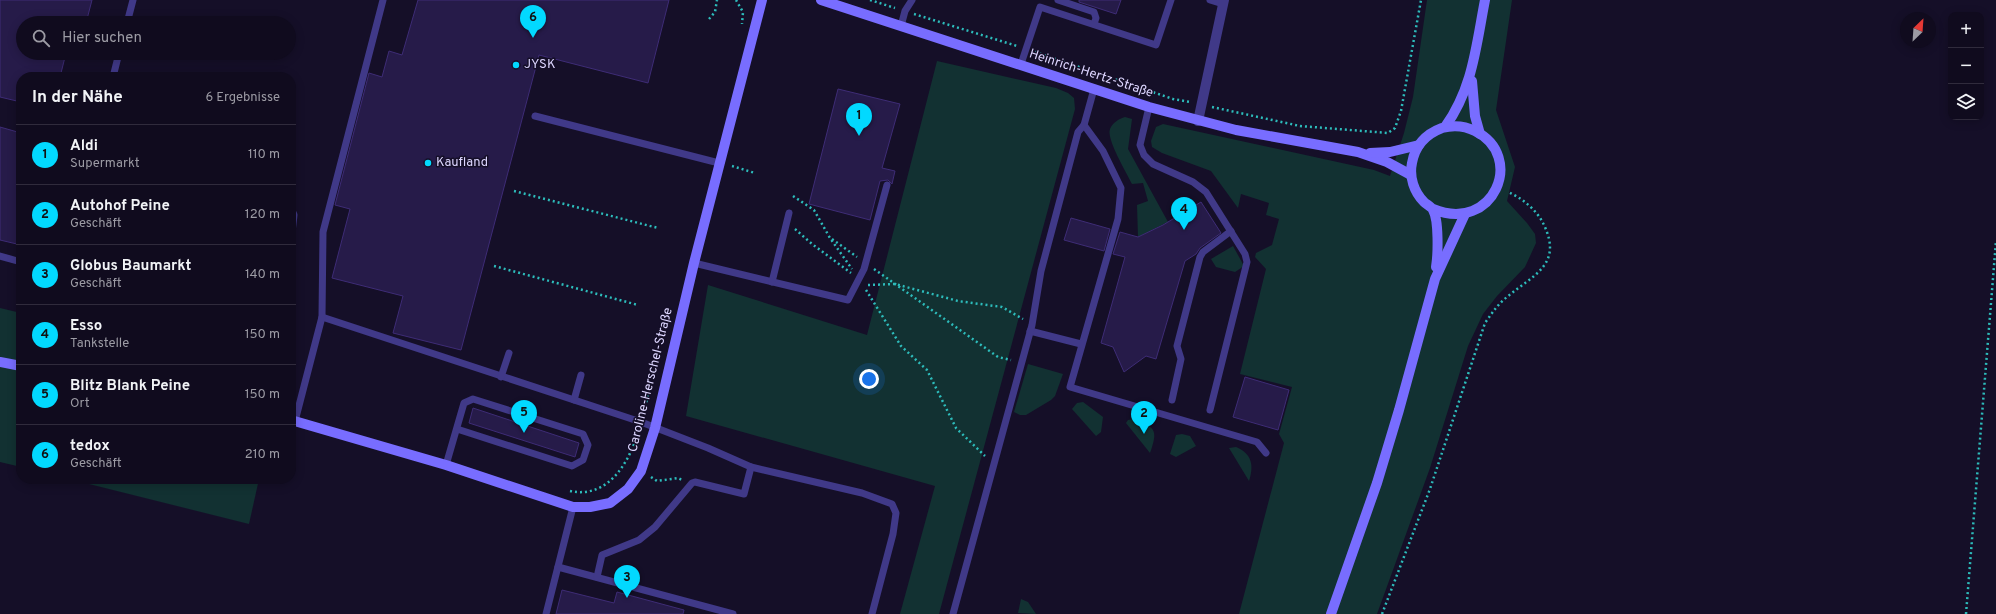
<!DOCTYPE html>
<html lang="de">
<meta charset="utf-8">
<style>
:root{--surface:#100b1e;--page:#1e192b;--text:#f1f3f6;--muted:#9c9ba4;--line:#302b3c;--accent:#02d9ff}
body{margin:0;font-family:Overpass,sans-serif;background:var(--page);color:var(--text)}
.controls{position:absolute;right:12px;top:12px;display:grid;overflow:hidden;border-radius:8px;box-shadow:0 2px 10px #0003}
.controls button{width:36px;height:36px;display:grid;place-items:center;padding:0;border:0;border-bottom:1px solid var(--line);background:var(--surface);color:var(--text);font:20px sans-serif}
.compass{position:absolute;left:1900px;top:12px;width:36px;height:36px;border-radius:50%;background:var(--surface);box-shadow:0 2px 10px #0003;rotate:25deg}
.you{position:absolute;left:869px;top:379px;width:14px;height:14px;margin:-10px;border:3px solid #fff;border-radius:50%;background:#1a73e8;box-shadow:0 0 0 6px #1a73e833}
.badge{display:grid;place-items:center;width:26px;height:26px;border-radius:50%;background:var(--accent);color:#111;font-size:13px;font-weight:700}
.pin{position:absolute;translate:-50% -33px;filter:drop-shadow(0 1px 2px #0008)}
.pin::after{content:'';position:absolute;top:21px;width:14px;height:12px;background:inherit;clip-path:polygon(0 0,100% 0,50% 100%)}
.list{margin:0;padding:0;list-style:none}
h2{display:flex;justify-content:space-between;align-items:center;height:52px;margin:0;padding:0 16px;font-size:17px}
h2 small{font-size:13px;font-weight:400;color:var(--muted)}
.list li{display:grid;grid-template-columns:26px 1fr auto;gap:12px;align-items:center;box-sizing:border-box;height:60px;padding:0 16px;border-top:1px solid var(--line)}
.list b{display:block;font-size:15px;white-space:nowrap}
.list p{margin:0;font-size:13px;white-space:nowrap;color:var(--muted)}
.list em{font-size:13px;font-style:normal;color:var(--muted)}
.icon{flex:none;width:22px;height:22px;fill:none;stroke:currentColor;stroke-width:2;stroke-linecap:round;stroke-linejoin:round}
.map{position:relative;flex:none;width:1996px;height:614px;overflow:hidden}
.search{position:absolute;background:var(--surface);box-shadow:0 2px 10px #0003;left:16px;top:16px;width:280px;height:44px;display:flex;align-items:center;gap:10px;box-sizing:border-box;padding:0 14px;border-radius:22px;color:var(--muted);font-size:15px}
.panel{position:absolute;background:var(--surface);box-shadow:0 2px 10px #0003;left:16px;top:72px;width:280px;height:412px;border-radius:16px}
.map>svg:first-child{display:block}
.green{fill:#123132}
.building{fill:#261b49;stroke:#3e2c76}
.lines{fill:none;stroke-linecap:round;stroke-linejoin:round}
.path{stroke:#2dbcbb;stroke-width:2.5;stroke-dasharray:2 3;stroke-linecap:butt}
.lane{stroke:#403988;stroke-width:7}
.street{stroke:#403988;stroke-width:10}
.secondary{stroke:#786dff;stroke-width:10}
.poi-dot{fill:#02d9ff;stroke:#150f28;stroke-width:1.5}
.labels{text-anchor:middle;dominant-baseline:central;stroke-width:3;stroke-linejoin:round;paint-order:stroke}
.poi-label{font-size:13px;fill:#ddd6ff;stroke:#150f28;text-anchor:start}
.street-label{font-size:13px;fill:#ddd6ff;stroke:#150f28}
</style>
<div class="map">
<svg width="1996" height="614" viewBox="0 0 1996 614">
<rect width="100%" height="100%" fill="#150f28"/>
<g class="green">
<polygon points="1427,0 1512,0 1496,110 1515,167 1507,201 1527,223 1535,234 1536,243 1525,267 1497,296 1483,314 1468,346 1430,468 1377,614 1239,614 1284,443 1279,434 1292,387 1240,374 1266,269 1255,257 1256,253 1272,245 1279,219 1266,215 1269,203 1241,194 1238,208 1211,171 1162,153 1152,147 1151,141 1156,127 1163,124 1374,170 1390,176 1404,133 1413,97"/>
<polygon points="937,61 1056,88 1068,93 1074,98 1075,109 939,614 900,614 935,486 686,416 708,285 867,335"/>
<path d="M1125 117 1132 119 1128 149 1168 222 1138 237 1137 205 1148 201 1143 183 1132 184C1127 173 1106 139 1110 129 1113 122 1119 119 1125 117Z"/>
<polygon points="1233,246 1244,266 1235,272 1216,267 1211,259"/>
<polygon points="0,308 21,313 21,467 0,462"/>
<polygon points="1028,364 1063,374 1055,396 1051,400 1026,415 1020,415 1014,412"/>
<polygon points="1083,402 1103,417 1101,432 1096,436 1072,409 1077,403"/>
<path d="M1133 419C1156 427 1158 430 1150 453L1126 423 1128 420Z"/>
<polygon points="1182,434 1190,436 1196,446 1176,457 1170,454 1176,435"/>
<path d="M1236 447C1252 454 1254 465 1249 481L1229 448Z"/>
<polygon points="69,479 259,479 249,524"/>
<polygon points="1021,599 1028,602 1036,614 1018,613"/>
</g>
<g class="building">
<polygon points="0,0 92,0 86,23 23,23 23,53 66,53 60,77 21,77 21,102 0,97"/>
<polygon points="418,0 669,0 648,83 539,55 461,350 393,333 403,296 332,278 350,209 335,205 369,73 382,77 389,51 402,55"/>
<polygon points="1079,0 1121,0 1116,14 1079,2"/>
<polygon points="838,89 900,104 882,168 895,171 892,184 888,180 880,181 870,220 809,204"/>
<polygon points="0,127 21,133 21,245 0,240"/>
<polygon points="1201,202 1221,233 1200,248 1196,254 1185,261 1156,359 1146,356 1124,372 1113,347 1101,343 1125,257 1113,254 1120,232 1138,237 1163,225"/>
<polygon points="1071,218 1110,229 1104,251 1064,240"/>
<polygon points="1245,377 1289,390 1278,430 1233,417"/>
<polygon points="473,408 579,443 575,457 469,423"/>
<polygon points="562,590 614,603 617,592 684,610 683,614 556,614"/>
</g>
<g class="lines">
<g class="path">
<polyline points="736,0 743,12 742,24"/>
<polyline points="870,0 895,8"/>
<polyline points="914,14 1017,46"/>
<polyline points="709,19 715,12 717,0"/>
<polyline points="1035,52 1173,99 1190,102"/>
<polyline points="1212,107 1300,126 1388,133 1395,128 1401,111 1421,0"/>
<polyline points="732,166 755,173"/>
<polyline points="514,191 658,228"/>
<polyline points="793,196 814,210 830,238 852,269"/>
<polyline points="795,229 812,244 851,273"/>
<polyline points="832,239 857,257"/>
<polyline points="494,266 638,305"/>
<polyline points="874,269 998,357 1011,360"/>
<polyline points="868,285 895,284 958,301 1002,307 1023,319"/>
<polyline points="866,290 901,346 927,370 956,428 985,456"/>
<polyline points="644,412 648,395"/>
<polyline points="651,477 657,481 678,478 682,480"/>
<path d="M570 491C608 499 629 463 638 432"/>
<path d="M1382 614 1430 489 1485 323C1492 313 1498 304 1507 297 1533 275 1563 265 1544 225 1537 210 1522 198 1508 192"/>
<polyline points="1966,614 1996,241"/>
</g>
<g class="lane">
<polyline points="1058,0 1094,12 1096,18 1094,24"/>
<polyline points="1210,0 1223,4"/>
<polyline points="127,23 133,0"/>
<polyline points="901,26 905,11 912,0"/>
<polyline points="1021,64 1040,7 1156,45 1171,0"/>
<polyline points="113,77 119,53"/>
<polyline points="1149,107 1140,145 1144,155 1153,164 1193,182 1206,192 1245,254 1247,262 1210,410"/>
<polyline points="535,116 719,163"/>
<polyline points="1084,125 1103,151 1121,188 1118,219 1070,387 1257,442 1266,453"/>
<polyline points="291,208 294,215 291,241"/>
<polyline points="0,256 21,262"/>
<polyline points="694,263 848,300 864,269 887,185"/>
<polyline points="772,282 789,213"/>
<polyline points="322,317 641,422 708,448 751,467 862,493 892,504 896,513 893,534 872,614"/>
<polyline points="1030,331 1081,344"/>
<polyline points="501,377 509,353"/>
<polyline points="574,400 581,375"/>
<polyline points="1172,400 1181,359 1177,346 1200,257 1203,252 1231,231"/>
<polyline points="295,421 322,317 323,232 383,0"/>
<polyline points="446,465 464,403 473,399 583,434 588,445 583,460 572,466 457,429"/>
<polyline points="558,567 733,614"/>
<polyline points="597,577 602,555 639,540 655,527 692,483 695,482 744,494 751,467"/>
<polyline points="546,614 573,507"/>
<polyline points="953,614 1032,325 1041,271 1078,132 1084,125 1094,89"/>
</g>
<polyline class="street" points="1198,121 1224,0"/>
<g class="secondary">
<polyline points="821,0 1149,107 1236,130 1358,152 1387,162 1411,175"/>
<polyline points="1472,81 1475,116 1480,134"/>
<path d="M1445 127C1473 88 1476 46 1485 0"/>
<polyline points="1370,153 1390,152 1419,145"/>
<path d="M1433 209C1494 234 1526 156 1475 131 1465 126 1453 125 1442 128 1426 134 1415 146 1412 163 1409 177 1414 192 1424 202 1426 204 1432 207 1433 210 1439 220 1438 255 1436 267"/>
<polyline points="0,362 21,366"/>
<polyline points="291,420 446,465 573,507 590,507 610,503 628,489 641,471 655,428 694,263 762,0"/>
<polyline points="1331,614 1377,483 1399,410 1435,279 1465,214"/>
</g>
</g>
<g class="poi-dot">
<circle cx="516" cy="65" r="4"/>
<circle cx="428" cy="163" r="4"/>
</g>
<g class="labels">
<g class="poi-label">
<text x="524" y="65">JYSK</text>
<text x="436" y="163">Kaufland</text>
</g>
<g class="street-label">
<text transform="translate(1091 74) rotate(18)">Heinrich-Hertz-Straße</text>
<text transform="translate(651 380) rotate(-76)">Caroline-Herschel-Straße</text>
</g>
</g>
</svg>
<div class="controls">
<button>+</button>
<button>−</button>
<button><svg class="icon" aria-label="layers" viewBox="0 0 24 24"><path d="M12 4l9 5-9 5-9-5zM3 14l9 5 9-5"/></svg></button>
</div>
<svg class="compass" viewBox="-18 -18 36 36"><path d="M0-13l5 13h-10z" fill="#e53935"/><path d="M0 13l5-13h-10z" fill="#9c9ba4"/></svg>
<div class="you"></div>
<div class="pin badge" style="left:859px;top:136px">1</div>
<div class="pin badge" style="left:1144px;top:434px">2</div>
<div class="pin badge" style="left:627px;top:598px">3</div>
<div class="pin badge" style="left:1184px;top:230px">4</div>
<div class="pin badge" style="left:524px;top:433px">5</div>
<div class="pin badge" style="left:533px;top:38px">6</div>
<div class="search"><svg class="icon" aria-label="search" viewBox="0 0 24 24"><circle cx="10" cy="10" r="6"/><path d="M15 15l6 6"/></svg>Hier suchen</div>
<section class="panel">
<h2>In der Nähe<small>6 Ergebnisse</small></h2>
<ul class="list">
<li><span class="badge">1</span><div><b>Aldi</b><p>Supermarkt</p></div><em>110 m</em></li>
<li><span class="badge">2</span><div><b>Autohof Peine</b><p>Geschäft</p></div><em>120 m</em></li>
<li><span class="badge">3</span><div><b>Globus Baumarkt</b><p>Geschäft</p></div><em>140 m</em></li>
<li><span class="badge">4</span><div><b>Esso</b><p>Tankstelle</p></div><em>150 m</em></li>
<li><span class="badge">5</span><div><b>Blitz Blank Peine</b><p>Ort</p></div><em>150 m</em></li>
<li><span class="badge">6</span><div><b>tedox</b><p>Geschäft</p></div><em>210 m</em></li>
</ul>
</section>
</div>
